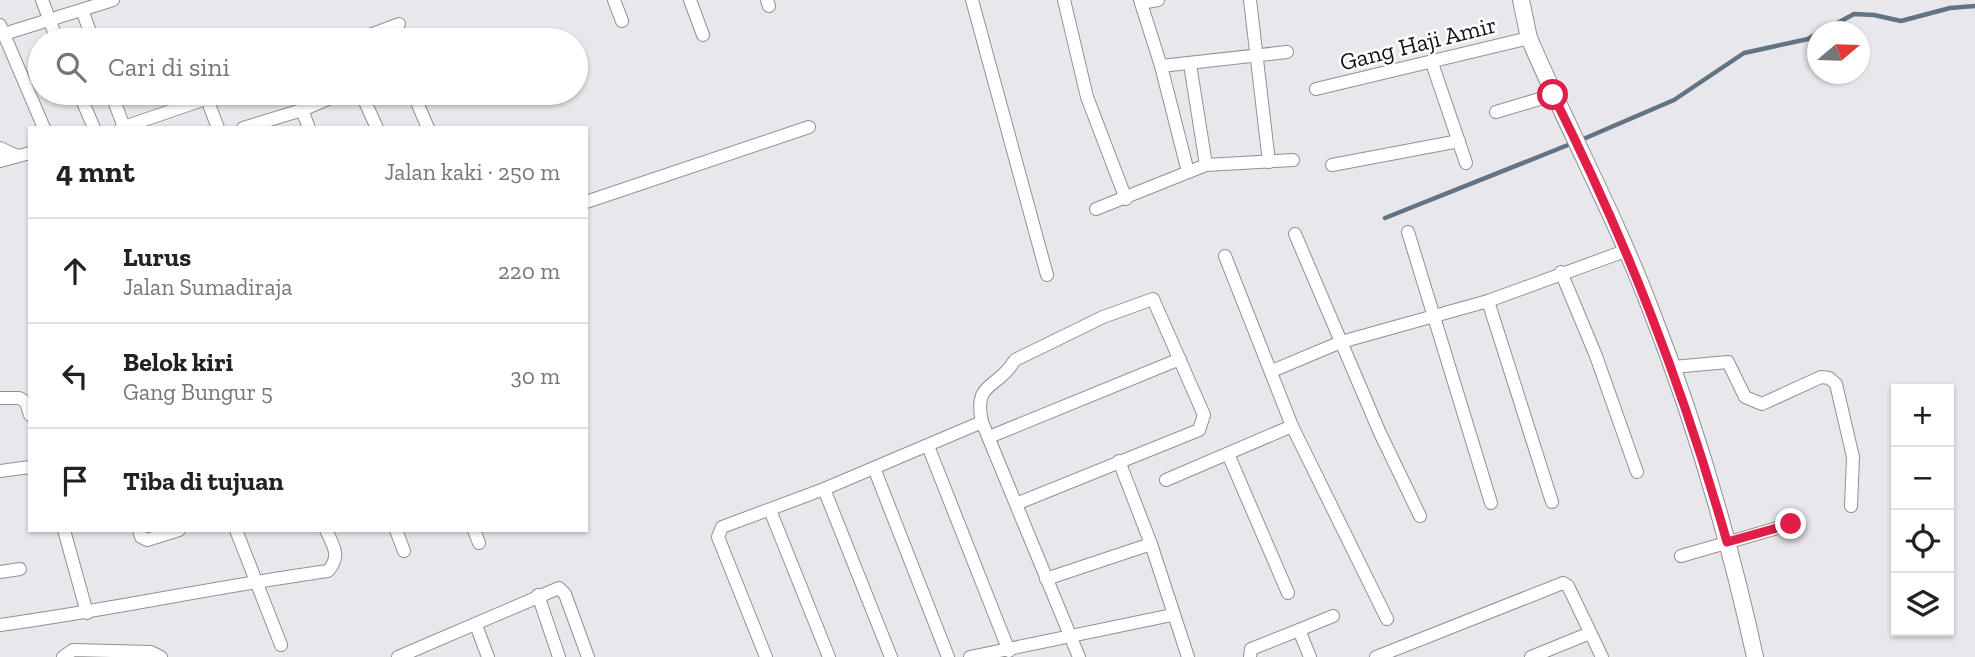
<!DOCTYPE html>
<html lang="id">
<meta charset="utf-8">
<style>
:root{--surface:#fff;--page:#f2f2f2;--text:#222;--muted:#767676;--line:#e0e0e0}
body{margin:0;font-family:"Zilla Slab",serif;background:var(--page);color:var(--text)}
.controls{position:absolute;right:21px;bottom:21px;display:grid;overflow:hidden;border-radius:0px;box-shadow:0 2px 5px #0004}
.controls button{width:63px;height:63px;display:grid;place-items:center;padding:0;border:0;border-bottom:2px solid var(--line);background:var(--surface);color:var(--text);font:35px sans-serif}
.compass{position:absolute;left:1807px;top:21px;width:63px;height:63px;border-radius:50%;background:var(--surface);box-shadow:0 2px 5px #0004;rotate:71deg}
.stop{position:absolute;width:21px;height:21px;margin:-16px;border:5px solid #e11d48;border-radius:50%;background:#fff}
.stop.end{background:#e11d48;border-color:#fff;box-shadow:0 2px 7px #0008}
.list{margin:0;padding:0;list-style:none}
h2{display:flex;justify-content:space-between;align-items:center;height:91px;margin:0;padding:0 28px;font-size:30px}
h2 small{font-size:23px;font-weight:400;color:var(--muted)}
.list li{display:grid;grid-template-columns:46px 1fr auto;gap:21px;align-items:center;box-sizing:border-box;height:105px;padding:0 28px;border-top:2px solid var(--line)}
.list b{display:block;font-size:26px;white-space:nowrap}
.list p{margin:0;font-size:23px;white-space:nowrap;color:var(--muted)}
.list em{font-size:23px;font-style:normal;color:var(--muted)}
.icon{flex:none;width:38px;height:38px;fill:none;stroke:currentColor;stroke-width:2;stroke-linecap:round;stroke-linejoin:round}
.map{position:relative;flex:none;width:1975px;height:657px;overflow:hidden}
.search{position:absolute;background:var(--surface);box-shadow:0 2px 5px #0004;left:28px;top:28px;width:560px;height:77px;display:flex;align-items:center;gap:18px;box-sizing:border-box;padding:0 24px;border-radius:38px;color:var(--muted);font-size:26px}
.panel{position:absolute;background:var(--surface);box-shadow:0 2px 5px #0004;left:28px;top:126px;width:560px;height:406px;border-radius:0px}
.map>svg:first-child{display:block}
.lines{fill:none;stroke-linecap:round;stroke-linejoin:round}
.stream{stroke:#627383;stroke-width:4.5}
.street-casing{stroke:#919094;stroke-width:14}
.secondary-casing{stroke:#919094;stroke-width:18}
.street{stroke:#fff;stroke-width:12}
.secondary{stroke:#fff;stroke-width:16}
.route{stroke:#e11d48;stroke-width:9}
.labels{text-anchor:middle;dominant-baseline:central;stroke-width:5;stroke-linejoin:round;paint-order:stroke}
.street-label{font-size:24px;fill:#131214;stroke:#fff}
</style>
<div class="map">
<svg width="1975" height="657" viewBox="0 0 1975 657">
<rect width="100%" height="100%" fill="#e8e7eb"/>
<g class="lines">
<g class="stream">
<polyline points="1821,32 1854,14 1874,15 1901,21 1950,8 1975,6"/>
<polyline points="1581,140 1674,100 1744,53 1808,39 1818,33"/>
<polyline points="1385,218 1573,143"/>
</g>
<g class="street-casing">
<g id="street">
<polyline points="42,0 57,40"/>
<polyline points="614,0 622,21"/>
<polyline points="690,0 703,35"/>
<polyline points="767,0 769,6"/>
<polyline points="972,0 1047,275"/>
<polyline points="1064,0 1087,97 1126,199"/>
<polyline points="1140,0 1161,66 1188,172"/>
<polyline points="1250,0 1269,162"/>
<polyline points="1141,3 1158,0"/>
<polyline points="82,10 93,40"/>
<polyline points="0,25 44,128"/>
<polyline points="4,34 113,0"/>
<polyline points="356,40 399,24"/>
<polyline points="1432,63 1466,163"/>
<polyline points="1190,64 1206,165"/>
<polyline points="1161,66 1287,52"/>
<polyline points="1316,89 1529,38"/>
<polyline points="79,93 94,128"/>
<polyline points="111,93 124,127"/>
<polyline points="361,93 377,128"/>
<polyline points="413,93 428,128"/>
<polyline points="207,99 218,128"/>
<polyline points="302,110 309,128"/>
<polyline points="1496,112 1553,95"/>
<polyline points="121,128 223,93"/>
<polyline points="243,128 302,110 342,93"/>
<polyline points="0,148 17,156"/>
<polyline points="0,161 30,153"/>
<polyline points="1332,165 1459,141"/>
<polyline points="586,202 809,127"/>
<polyline points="1096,209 1206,165 1293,160"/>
<polyline points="1408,232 1491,503"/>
<polyline points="1295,234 1380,433 1420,516"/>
<polyline points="1225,256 1292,426 1387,619"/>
<polyline points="1561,272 1596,356 1637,472"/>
<polyline points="1488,301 1552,502"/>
<polyline points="1673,367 1728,362 1745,397 1762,404 1821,377 1829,378 1836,384 1853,457 1851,506"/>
<polyline points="1272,371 1341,342 1488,301 1625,251"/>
<polyline points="0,398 19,398 26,402 30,415"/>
<polyline points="989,437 1180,359"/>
<polyline points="928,446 1009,651"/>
<polyline points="1228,454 1288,593"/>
<polyline points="1119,461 1151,544 1188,657"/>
<polyline points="874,468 948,657"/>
<polyline points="0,471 30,467"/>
<polyline points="1166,480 1292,426"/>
<polyline points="824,489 891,657"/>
<path d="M1016 504 1199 430 1204 415 1153 299 1103 317 1015 360C997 390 973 381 982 422L1079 657"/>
<polyline points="770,510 829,657"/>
<polyline points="64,530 87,613"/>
<polyline points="139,530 141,537 147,540 179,530"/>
<polyline points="236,530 281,645"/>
<polyline points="396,530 404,551"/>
<polyline points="474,530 479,543"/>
<polyline points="1681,556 1791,524"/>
<polyline points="0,572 20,569"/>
<polyline points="1046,579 1151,544"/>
<polyline points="538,595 559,657"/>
<path d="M0 625C110 610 218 586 328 571 341 556 334 547 326 530"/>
<polyline points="476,625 488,657"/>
<polyline points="1299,630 1333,616"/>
<polyline points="63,657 73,650 151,652 161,657"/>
<polyline points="398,657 559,588 565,594 588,657"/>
<polyline points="766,657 718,537 722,527 824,489 982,422"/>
<polyline points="970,657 1172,615"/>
<polyline points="1250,657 1251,649 1299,630 1310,657"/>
<polyline points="1376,657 1563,583 1568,586 1602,657"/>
<polyline points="1531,657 1590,633"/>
</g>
</g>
<g class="secondary-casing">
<path id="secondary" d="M1521 0 1529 38C1567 127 1614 214 1649 305 1694 419 1729 538 1755 657"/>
</g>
<use href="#street" class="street"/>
<use href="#secondary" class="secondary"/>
</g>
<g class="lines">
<path class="route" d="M1553 95C1627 242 1682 384 1727 542L1791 524"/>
</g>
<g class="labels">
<g class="street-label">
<text transform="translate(1418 43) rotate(-14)">Gang Haji Amir</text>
</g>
</g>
</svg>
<div class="controls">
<button>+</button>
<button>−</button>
<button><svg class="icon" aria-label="locate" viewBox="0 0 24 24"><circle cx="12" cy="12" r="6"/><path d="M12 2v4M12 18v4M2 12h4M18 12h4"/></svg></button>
<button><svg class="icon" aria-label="layers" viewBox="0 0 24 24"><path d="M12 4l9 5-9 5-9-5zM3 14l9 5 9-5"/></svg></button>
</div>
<svg class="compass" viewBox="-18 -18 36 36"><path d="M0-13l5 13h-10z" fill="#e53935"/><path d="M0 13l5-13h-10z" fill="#767676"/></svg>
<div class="stop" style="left:1553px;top:95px"></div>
<div class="stop end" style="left:1791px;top:524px"></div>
<div class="search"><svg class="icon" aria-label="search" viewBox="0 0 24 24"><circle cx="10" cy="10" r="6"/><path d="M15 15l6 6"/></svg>Cari di sini</div>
<section class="panel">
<h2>4 mnt<small>Jalan kaki · 250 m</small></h2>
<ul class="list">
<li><svg class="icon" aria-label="ahead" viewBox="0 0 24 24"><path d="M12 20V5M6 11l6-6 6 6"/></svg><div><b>Lurus</b><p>Jalan Sumadiraja</p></div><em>220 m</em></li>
<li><svg class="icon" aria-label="left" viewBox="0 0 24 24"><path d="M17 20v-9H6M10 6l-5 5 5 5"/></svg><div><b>Belok kiri</b><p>Gang Bungur 5</p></div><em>30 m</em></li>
<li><svg class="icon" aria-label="arrive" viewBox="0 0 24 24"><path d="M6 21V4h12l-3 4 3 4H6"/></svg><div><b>Tiba di tujuan</b></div></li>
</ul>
</section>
</div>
